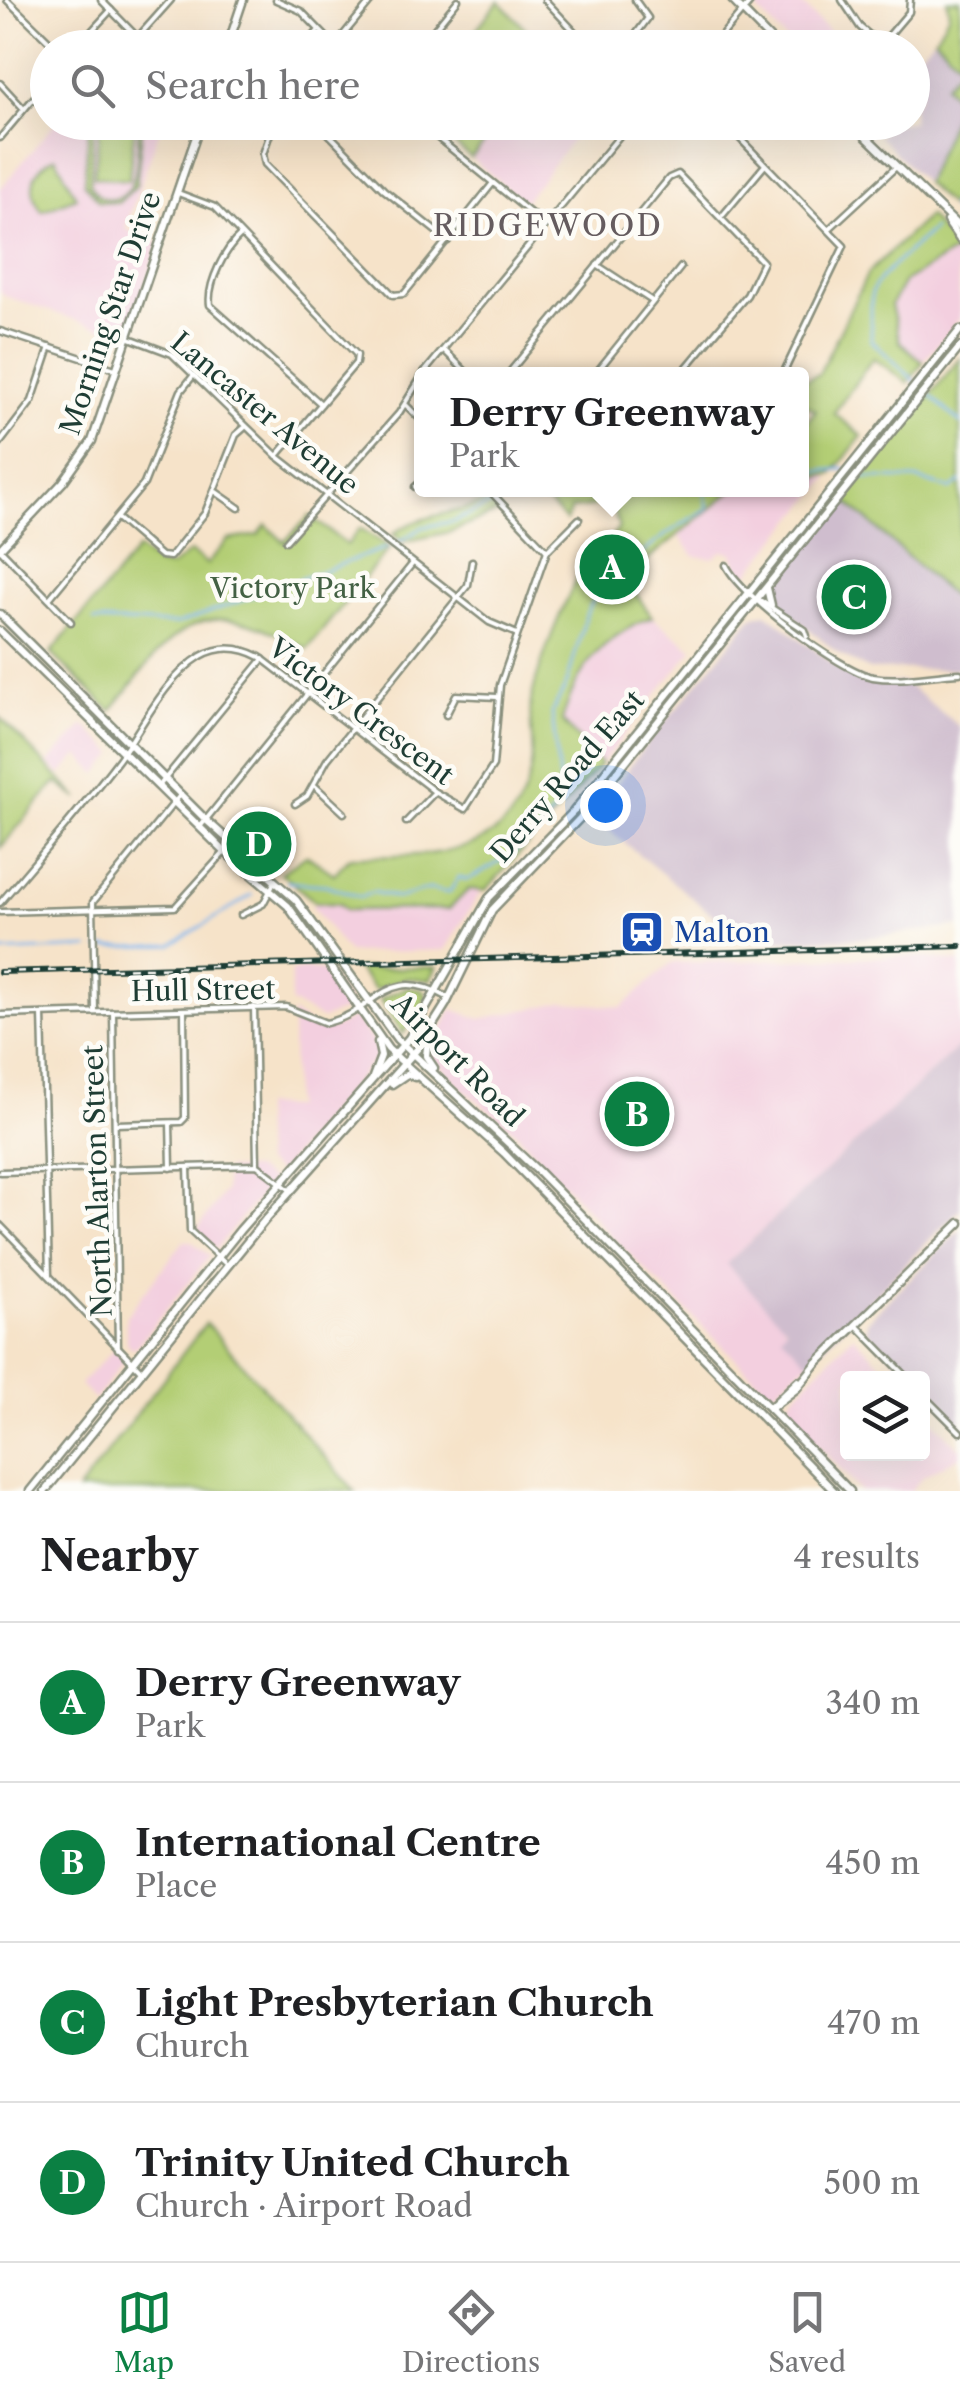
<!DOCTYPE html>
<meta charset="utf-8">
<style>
:root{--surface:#fff;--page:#f6f6f6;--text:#202124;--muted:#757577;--line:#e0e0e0;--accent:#0b8043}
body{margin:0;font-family:"Libre Caslon Text",serif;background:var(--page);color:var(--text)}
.controls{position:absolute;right:30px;bottom:30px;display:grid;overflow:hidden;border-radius:10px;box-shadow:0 10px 40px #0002}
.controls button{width:90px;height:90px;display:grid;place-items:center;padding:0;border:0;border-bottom:2px solid var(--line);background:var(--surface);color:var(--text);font:50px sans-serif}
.you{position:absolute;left:605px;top:805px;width:35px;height:35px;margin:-25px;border:8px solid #fff;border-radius:50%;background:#1a73e8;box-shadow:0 0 0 15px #1a73e833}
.badge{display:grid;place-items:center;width:65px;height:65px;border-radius:50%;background:var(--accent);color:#fff;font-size:32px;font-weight:700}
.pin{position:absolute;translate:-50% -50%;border:5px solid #fff;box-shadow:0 2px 10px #0006}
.popup{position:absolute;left:414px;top:367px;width:395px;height:130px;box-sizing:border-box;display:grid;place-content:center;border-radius:10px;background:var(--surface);filter:drop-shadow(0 2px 8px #0005);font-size:32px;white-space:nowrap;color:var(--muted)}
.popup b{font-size:38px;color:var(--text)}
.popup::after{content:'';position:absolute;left:50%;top:100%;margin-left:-20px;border:20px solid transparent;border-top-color:var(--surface)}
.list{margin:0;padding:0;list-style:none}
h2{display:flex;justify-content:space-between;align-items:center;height:130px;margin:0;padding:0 40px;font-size:42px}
h2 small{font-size:32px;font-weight:400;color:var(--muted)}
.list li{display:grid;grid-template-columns:65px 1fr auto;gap:30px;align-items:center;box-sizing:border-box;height:160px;padding:0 40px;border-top:2px solid var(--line)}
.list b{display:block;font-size:38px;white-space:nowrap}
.list p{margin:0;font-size:32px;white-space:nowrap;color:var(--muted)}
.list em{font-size:32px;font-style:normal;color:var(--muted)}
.icon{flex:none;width:55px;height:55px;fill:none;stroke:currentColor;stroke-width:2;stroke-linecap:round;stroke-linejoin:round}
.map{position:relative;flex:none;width:960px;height:1491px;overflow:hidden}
.search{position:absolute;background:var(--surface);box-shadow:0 10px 40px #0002;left:30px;right:30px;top:30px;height:110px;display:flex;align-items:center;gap:25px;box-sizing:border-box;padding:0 35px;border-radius:55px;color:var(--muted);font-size:38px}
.sheet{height:770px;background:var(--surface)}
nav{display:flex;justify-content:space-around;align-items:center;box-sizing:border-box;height:140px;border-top:2px solid var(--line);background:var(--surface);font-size:28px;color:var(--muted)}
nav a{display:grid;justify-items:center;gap:5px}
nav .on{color:var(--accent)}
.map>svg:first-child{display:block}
.built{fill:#f3cfdf}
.industrial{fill:#cfbdce}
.green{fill:#b3ce74;stroke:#698654;stroke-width:2.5}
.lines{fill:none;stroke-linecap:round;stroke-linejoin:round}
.stream{stroke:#7eb6ee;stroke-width:2.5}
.street-casing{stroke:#8a907e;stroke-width:9}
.secondary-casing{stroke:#8a907e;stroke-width:11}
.street{stroke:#fff;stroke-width:4}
.secondary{stroke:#fff;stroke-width:6}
.rail-casing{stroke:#1f3d34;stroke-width:6}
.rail{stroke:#fdfcf7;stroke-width:2.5;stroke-dasharray:8;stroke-linecap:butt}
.labels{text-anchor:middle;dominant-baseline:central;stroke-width:9;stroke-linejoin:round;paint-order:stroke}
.street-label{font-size:28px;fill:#1f3d34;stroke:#fdfcf7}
.park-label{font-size:28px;fill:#446144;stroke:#fdfcf7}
.transit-label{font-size:28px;fill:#164399;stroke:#fdfcf7;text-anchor:start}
.neighbourhood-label{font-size:30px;letter-spacing:2.5px;fill:#655c5f;stroke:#fdfcf7}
</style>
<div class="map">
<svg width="960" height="1491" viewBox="0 0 960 1491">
<rect width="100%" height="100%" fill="#fdfcf7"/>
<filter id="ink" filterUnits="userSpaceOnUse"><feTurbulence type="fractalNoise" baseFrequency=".01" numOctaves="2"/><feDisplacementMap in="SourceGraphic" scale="20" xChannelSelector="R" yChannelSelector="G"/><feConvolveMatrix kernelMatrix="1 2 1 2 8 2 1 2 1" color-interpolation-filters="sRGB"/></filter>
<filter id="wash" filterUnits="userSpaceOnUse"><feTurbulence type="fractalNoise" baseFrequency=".0048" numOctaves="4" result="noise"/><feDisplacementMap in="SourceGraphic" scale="40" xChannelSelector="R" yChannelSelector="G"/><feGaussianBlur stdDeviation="2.25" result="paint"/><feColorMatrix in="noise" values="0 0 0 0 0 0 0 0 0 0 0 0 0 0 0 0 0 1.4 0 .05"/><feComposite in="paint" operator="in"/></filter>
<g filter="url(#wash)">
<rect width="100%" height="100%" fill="#f6e3c9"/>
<g class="built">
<polygon points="763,0 798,0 844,47 793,47 756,8"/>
<polygon points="55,123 162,123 125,229 159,243 127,337 5,296 0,290 0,189"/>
<polygon points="501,123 585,123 524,202 471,158"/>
<polygon points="957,250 960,318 923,362 900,342 890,305 904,282"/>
<polygon points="832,474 743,580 732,552 722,551 713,558 694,556 679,536 733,490 802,490 802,479"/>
<polygon points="652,617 693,649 601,764 562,722 574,679 621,629"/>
<polygon points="84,725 115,754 98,774 79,755 61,775 48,763"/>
<polygon points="470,889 481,891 445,950 348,953 312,906 315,902 458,896"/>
<polygon points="909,956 960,962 960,1045 727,1263 767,1301 786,1328 783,1334 809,1362 771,1394 613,1238 516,1132 463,1089 430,1055 452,1009 481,1019 563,1002 622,1007 671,963"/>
<polygon points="304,969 327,971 347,1001 345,1010 322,1019 291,1003 291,972"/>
<polygon points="292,1013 317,1029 333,1029 355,1017 374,1043 377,1056 278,1173 264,1162 262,1106 293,1107"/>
<polygon points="225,1169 254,1169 272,1181 216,1249 196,1231 225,1191"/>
<polygon points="184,1241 191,1241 210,1256 134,1349 126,1343 126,1316"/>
<polygon points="853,1335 894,1378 848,1378 848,1454 922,1454 923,1409 960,1449 960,1456 924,1476 910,1491 861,1491 783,1407"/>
<polygon points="115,1348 125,1359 95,1400 80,1384"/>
</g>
<g class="industrial">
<polygon points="935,38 960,63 946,85 960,102 925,183 879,136 893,123 912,122 913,104 920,96 913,88 913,58"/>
<polygon points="844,499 954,598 960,599 960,669 869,670 839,654 771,598 771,590"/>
<polygon points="766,613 848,675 876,683 904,682 960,727 960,926 866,938 745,941 599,822 615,787 638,755 753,616"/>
<polygon points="960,1045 960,1209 809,1362 781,1335 786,1327 726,1264"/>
<polygon points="960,1230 960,1425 923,1387 922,1378 914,1378 866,1330 867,1321"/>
</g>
<g class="green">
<polygon points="947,0 960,0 960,63 935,38 949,14"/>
<polygon points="499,1 543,47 462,47"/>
<polygon points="960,67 960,216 925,183 960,102 945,85"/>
<polygon points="442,122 501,122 501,123 471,158 437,129"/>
<path d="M89 123H94L90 184C95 192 99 198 109 199 142 203 137 144 139 123H143L136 186 118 203 99 201 84 183Z"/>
<polygon points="100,123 135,123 129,180 94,177"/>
<path d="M56 157 76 197 42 211C26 189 32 168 56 157Z"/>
<polygon points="928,216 957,250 904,282 891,305 900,342 923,362 908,383 873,358 834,413 862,436 832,474 802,479 802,428 816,410 802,403 802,381 819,374 868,273"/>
<polygon points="960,359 960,599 954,598 844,499"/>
<path d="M506 490H733L625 578 652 617C600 638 577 668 562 721L601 764 485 891 469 889 449 909 346 910 340 904 315 902 281 873 306 855 334 874 350 857C431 855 523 862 532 757 534 737 527 715 532 696 544 647 566 598 589 554L599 552 619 528 611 504 571 509 566 521 540 495 514 503 502 492Z"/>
<path d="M487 501 499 512 450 532 403 542 393 534C419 514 456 514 487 501Z"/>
<path d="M310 516 347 545 360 528 390 547 307 649C295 641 284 638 272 632 187 593 159 652 111 711L51 653 138 549 158 565 171 567 190 552 207 564 228 540 258 535 266 525 284 542Z"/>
<polygon points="0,717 79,799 56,782 0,848"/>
<polygon points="437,967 430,980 405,978 375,990 357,969"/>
<polygon points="407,987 423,990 427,997 403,1034 380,999"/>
<polygon points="206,1323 355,1491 78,1491"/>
</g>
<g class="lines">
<g class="stream">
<polyline points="951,209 960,171"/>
<path d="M933 229C920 242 875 279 872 292 870 307 872 325 871 340L960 423"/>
<polyline points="802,472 842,469 867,478 916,479 950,489 960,482"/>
<polyline points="503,499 525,490 577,496 658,490"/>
<polyline points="396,544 423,527 455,521 496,502"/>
<polyline points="94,621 177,624 388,547"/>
<path d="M287 882 326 885 361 897 373 892 397 898 429 889 449 893 459 877 467 880C502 863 544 835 561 798L552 713 567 683 587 612 602 585 668 533 708 508 704 490"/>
<polyline points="99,948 171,945 252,895"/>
<polyline points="0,952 89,948"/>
</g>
</g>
</g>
<g filter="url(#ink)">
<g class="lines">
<g class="street-casing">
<g id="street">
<polyline points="7,0 56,48"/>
<polyline points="101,0 148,48"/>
<polyline points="276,0 301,11 337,48"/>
<polyline points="545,0 590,48"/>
<polyline points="842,0 860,27 881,45 909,12 910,0"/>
<polyline points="138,37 171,0"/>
<polyline points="335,45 372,0"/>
<polyline points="76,48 111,10"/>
<polyline points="303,48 319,30"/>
<polyline points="419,48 458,0"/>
<polyline points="626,48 648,18 635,0"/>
<polyline points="711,48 752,0"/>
<polyline points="0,83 24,109"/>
<polyline points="274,122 263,154 265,164 393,295 404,294 493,183"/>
<polyline points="317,122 384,190 448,241"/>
<polyline points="418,122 544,224"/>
<polyline points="724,122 844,246 783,374"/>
<polyline points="0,138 48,81"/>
<polyline points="178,193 215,207 357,355 356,363 277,456"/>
<polyline points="723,215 765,165"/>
<polyline points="829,229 895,168"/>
<path d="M241 235C225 249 207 283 210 305L321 404"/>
<polyline points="597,265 652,301"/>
<polyline points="0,331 115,369"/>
<polyline points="127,337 172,354 277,456 489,622 517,634"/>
<polyline points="444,350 468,374"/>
<polyline points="423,374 631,122"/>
<polyline points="508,374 669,178 678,174 763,262 747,295 681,374"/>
<polyline points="595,374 681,267"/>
<polyline points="406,405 422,421"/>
<polyline points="0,443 32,401 50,347"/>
<polyline points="415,487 422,481"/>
<polyline points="489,490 547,551"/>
<polyline points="216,492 239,508"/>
<polyline points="118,519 161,556 170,557 205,513 236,435 244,428"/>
<polyline points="286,541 399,413 422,376"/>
<polyline points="1,550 71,622"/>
<path d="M726 565C740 595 840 671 873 677 901 682 932 674 960 673"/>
<polyline points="49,599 144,484 181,391 193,376"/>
<polyline points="758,599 805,630 807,636"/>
<polyline points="446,715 456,695 497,697"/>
<polyline points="159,786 263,659"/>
<polyline points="315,786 344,813"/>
<polyline points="295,804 307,796 327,760 468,585 472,561"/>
<polyline points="406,822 434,793"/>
<polyline points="200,827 413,563"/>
<path d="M0 903C40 856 82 808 119 759 143 726 165 678 201 656 221 645 241 647 260 657L435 792 465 809 493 766 500 685 547 551 579 519"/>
<polyline points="0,912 175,907 231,845"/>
<polyline points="241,915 263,904 275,881"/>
<polyline points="254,1007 257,1165"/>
<polyline points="95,1012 93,902 181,794"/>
<polyline points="113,1012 118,1349"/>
<polyline points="42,1014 49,1275"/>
<path d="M0 1015 286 1007 326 1023C379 1011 385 963 447 997"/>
<polyline points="170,1123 171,1168"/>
<polyline points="116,1124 181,1122 185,1118 184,1010"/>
<polyline points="188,1167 190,1231 227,1265"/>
<polyline points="0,1172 257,1165 290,1190"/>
<polyline points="0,1225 141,1371"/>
<polyline points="856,1325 908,1378"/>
<polyline points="922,1394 960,1432"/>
</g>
</g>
<g class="secondary-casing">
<g id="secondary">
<polyline points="732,0 779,48"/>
<polyline points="227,48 243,0"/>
<polyline points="851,122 960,228"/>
<polyline points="947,221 960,240"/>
<polyline points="0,549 63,482 92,441 201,122"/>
<polyline points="767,588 771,605"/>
<polyline points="0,614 206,820 296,900 397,1039 540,1173 850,1491"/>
<polyline points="0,631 225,852 288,906 388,1049 504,1153 834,1491"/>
<polyline points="428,1038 426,1056 434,1068"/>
<polyline points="373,1077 381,1056 378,1042"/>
<polyline points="392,1084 407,1074 415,1077"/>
<polyline points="772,1406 798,1381"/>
<polyline points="770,1409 796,1389 817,1363 960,1223"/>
<polyline points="30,1491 240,1230 409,1038 489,898 573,812 960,330"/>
<polyline points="45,1491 265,1220 419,1047 446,1004 492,910 580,818 960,347"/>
</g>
</g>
<use href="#street" class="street"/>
<use href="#secondary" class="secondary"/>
<g class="rail-casing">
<polyline id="rail" points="0,972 960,946"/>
</g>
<use href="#rail" class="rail"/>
</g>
</g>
<defs>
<g id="station-square" transform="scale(2.25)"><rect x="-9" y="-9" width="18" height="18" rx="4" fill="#1a4fb4" stroke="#fdfcf7"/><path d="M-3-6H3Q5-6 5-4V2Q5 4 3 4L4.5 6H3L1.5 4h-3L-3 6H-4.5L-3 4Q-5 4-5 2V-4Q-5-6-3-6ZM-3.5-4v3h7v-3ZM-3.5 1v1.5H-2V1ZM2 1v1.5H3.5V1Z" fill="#fff"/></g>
</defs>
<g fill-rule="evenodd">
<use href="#station-square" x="642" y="932"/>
</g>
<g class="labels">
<g class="street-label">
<text transform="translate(110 313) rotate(-71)">Morning Star Drive</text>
<text transform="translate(265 413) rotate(40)">Lancaster Avenue</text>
<text transform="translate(361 711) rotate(37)">Victory Crescent</text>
<text transform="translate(567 776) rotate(-49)">Derry Road East</text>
<text transform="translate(203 990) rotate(-1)">Hull Street</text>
<text transform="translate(458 1060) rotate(45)">Airport Road</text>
<text transform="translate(97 1181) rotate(-92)">North Alarton Street</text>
</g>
<g class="park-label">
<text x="293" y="588">Victory Park</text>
</g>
<g class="transit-label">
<text x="674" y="932">Malton</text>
</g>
<g class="neighbourhood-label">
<text x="548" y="225">RIDGEWOOD</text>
</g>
</g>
</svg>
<div class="controls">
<button><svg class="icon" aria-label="layers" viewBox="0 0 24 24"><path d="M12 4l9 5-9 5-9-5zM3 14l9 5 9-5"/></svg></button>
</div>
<div class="you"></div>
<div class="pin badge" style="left:612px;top:567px">A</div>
<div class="popup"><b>Derry Greenway</b>Park</div>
<div class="pin badge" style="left:637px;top:1114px">B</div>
<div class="pin badge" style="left:854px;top:597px">C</div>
<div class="pin badge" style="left:259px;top:844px">D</div>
<div class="search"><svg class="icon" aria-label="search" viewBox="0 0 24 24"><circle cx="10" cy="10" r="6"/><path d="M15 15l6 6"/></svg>Search here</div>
</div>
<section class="sheet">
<h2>Nearby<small>4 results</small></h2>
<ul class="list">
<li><span class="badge">A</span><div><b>Derry Greenway</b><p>Park</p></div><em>340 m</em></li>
<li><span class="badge">B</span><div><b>International Centre</b><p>Place</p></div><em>450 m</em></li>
<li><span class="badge">C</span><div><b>Light Presbyterian Church</b><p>Church</p></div><em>470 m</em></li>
<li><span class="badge">D</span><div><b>Trinity United Church</b><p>Church · Airport Road</p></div><em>500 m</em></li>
</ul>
</section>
<nav>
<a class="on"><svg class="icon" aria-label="map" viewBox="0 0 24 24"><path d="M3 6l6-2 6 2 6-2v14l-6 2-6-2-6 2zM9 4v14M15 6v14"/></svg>Map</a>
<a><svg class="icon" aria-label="directions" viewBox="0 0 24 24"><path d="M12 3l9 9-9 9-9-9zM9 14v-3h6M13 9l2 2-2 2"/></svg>Directions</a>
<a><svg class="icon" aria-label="saved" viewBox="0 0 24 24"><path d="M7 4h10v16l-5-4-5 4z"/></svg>Saved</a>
</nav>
